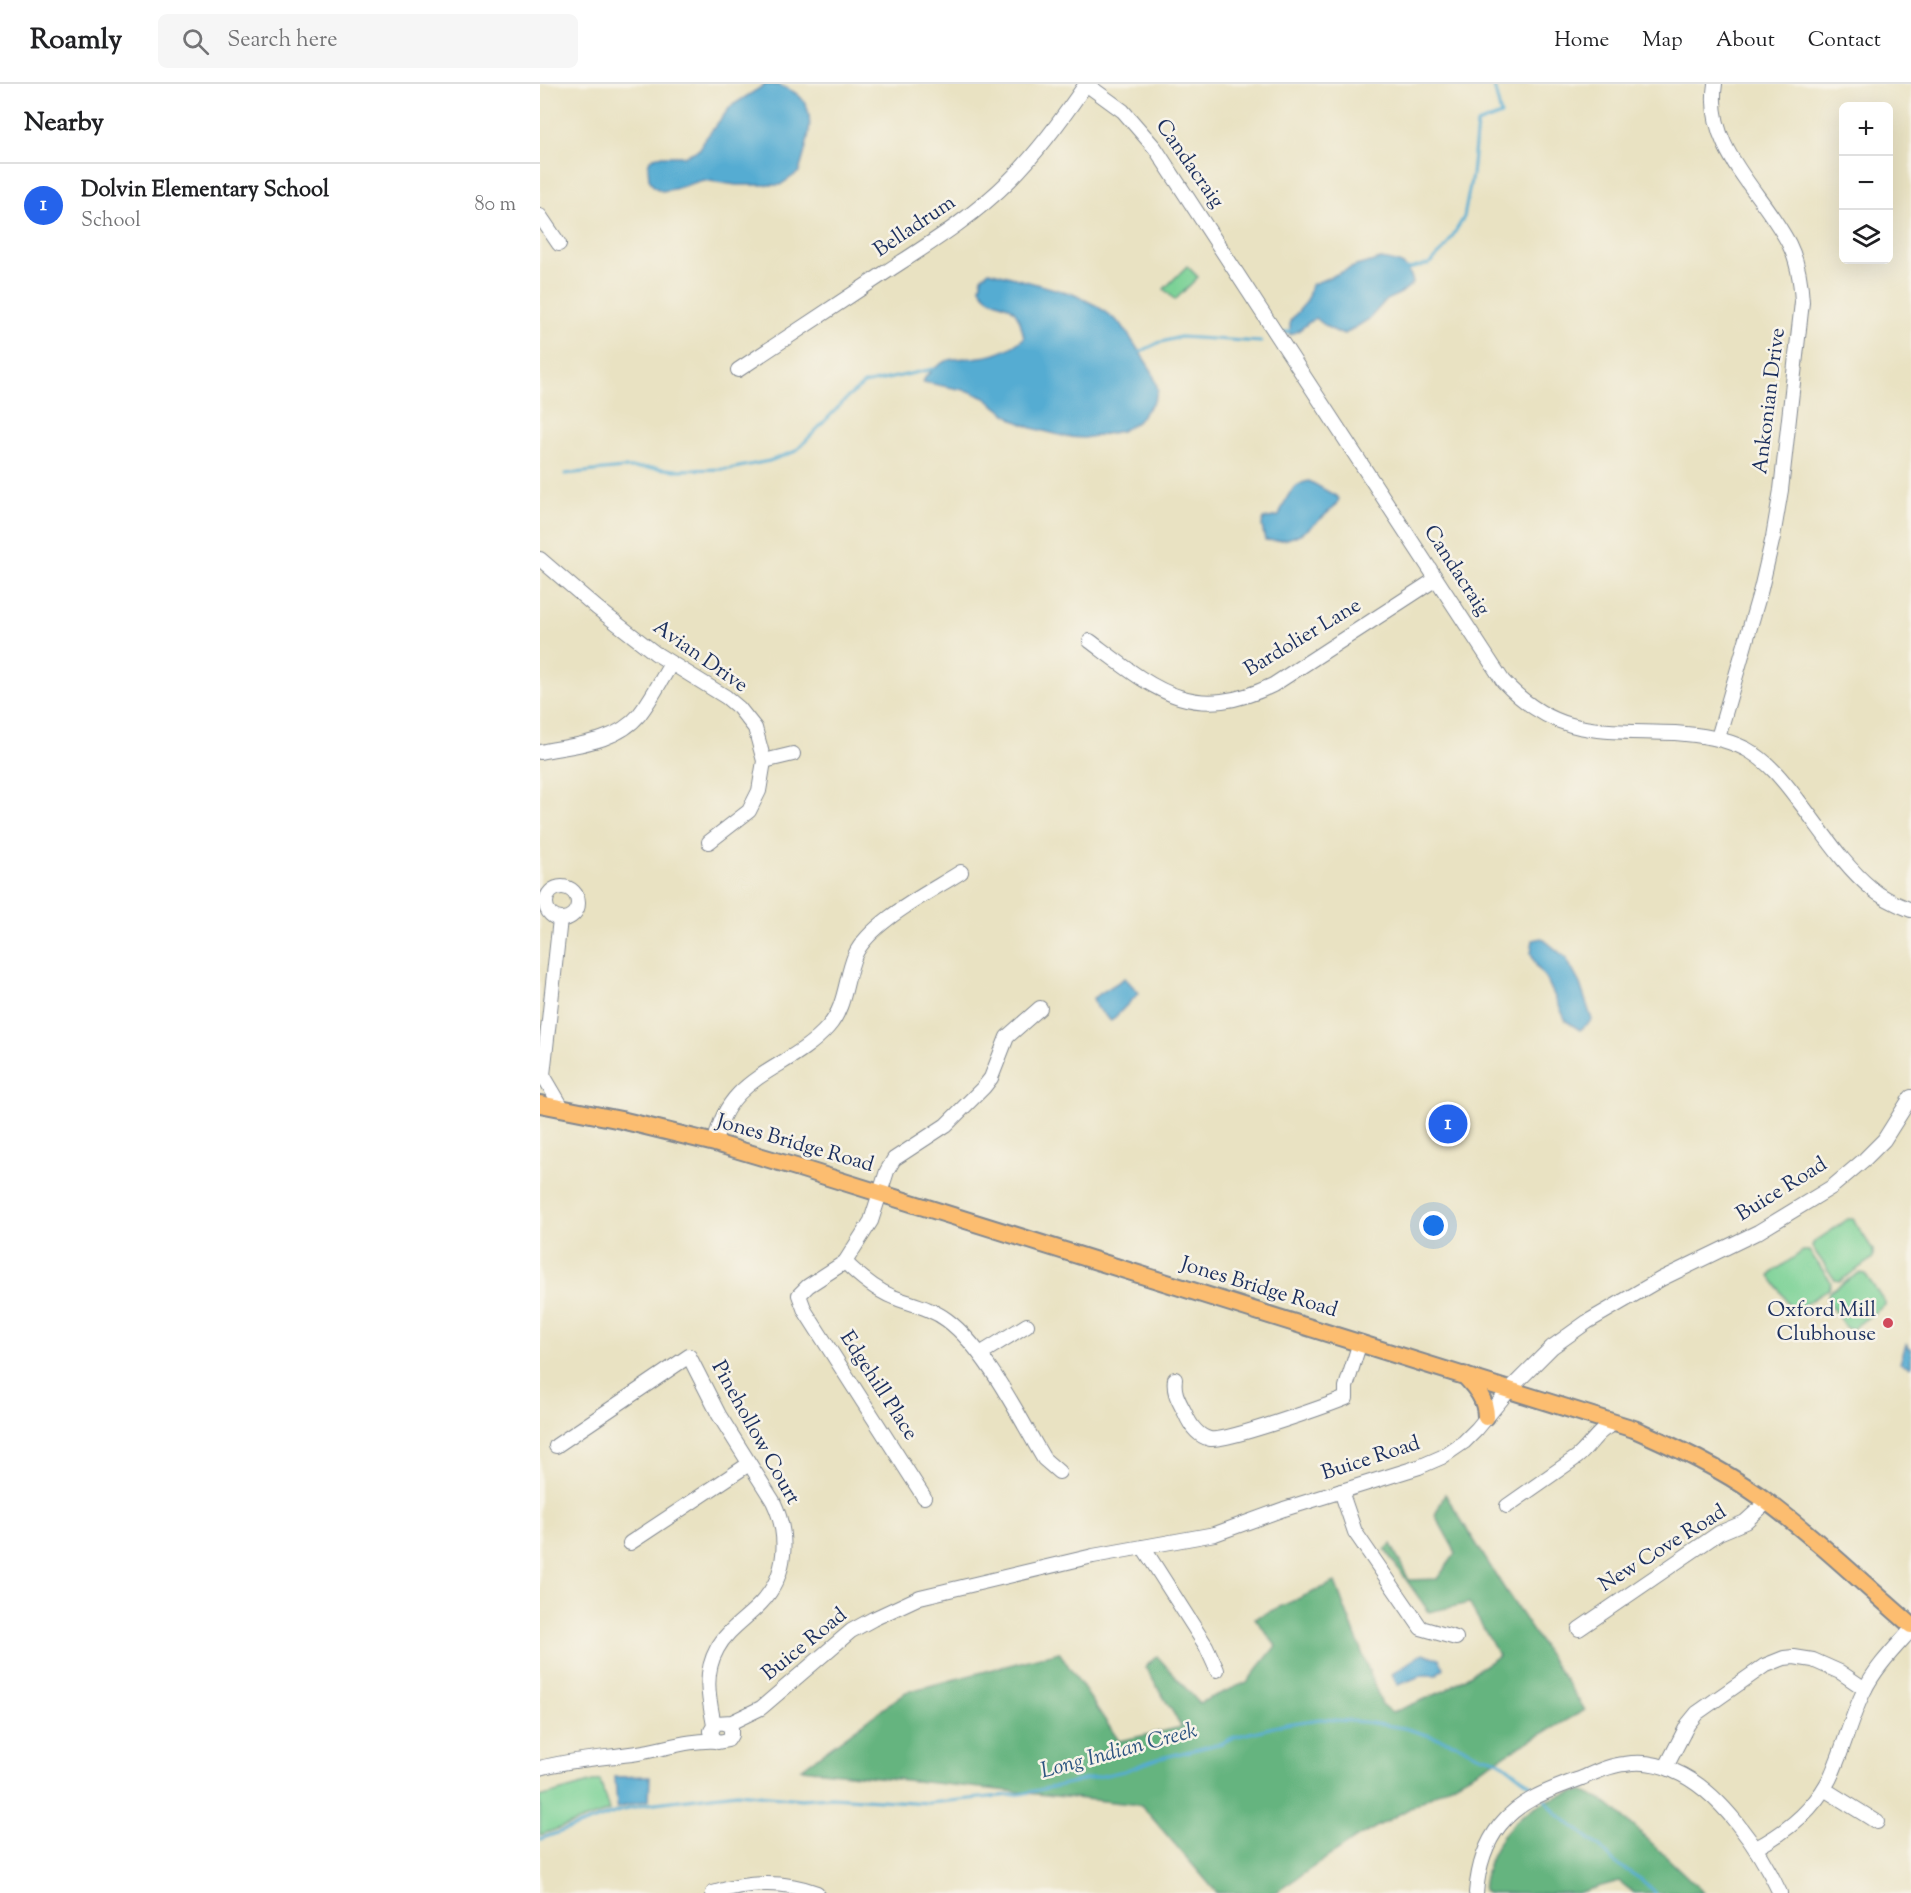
<!DOCTYPE html>
<meta charset="utf-8">
<style>
:root{--surface:#fff;--page:#f6f6f6;--text:#202124;--muted:#757577;--line:#e0e0e0;--accent:#2563eb}
body{margin:0;font-family:"Sorts Mill Goudy",serif;background:var(--page);color:var(--text)}
.controls{position:absolute;right:18px;top:18px;display:grid;overflow:hidden;border-radius:9px;box-shadow:0 6px 24px #0002}
.controls button{width:54px;height:54px;display:grid;place-items:center;padding:0;border:0;border-bottom:2px solid var(--line);background:var(--surface);color:var(--text);font:30px sans-serif}
.you{position:absolute;left:894px;top:1142px;width:21px;height:21px;margin:-15px;border:4px solid #fff;border-radius:50%;background:#1a73e8;box-shadow:0 0 0 9px #1a73e833}
.badge{display:grid;place-items:center;width:39px;height:39px;border-radius:50%;background:var(--accent);color:#fff;font-size:20px;font-weight:700}
.pin{position:absolute;translate:-50% -50%;border:3px solid #fff;box-shadow:0 2px 6px #0006}
.list{margin:0;padding:0;list-style:none}
h2{display:flex;justify-content:space-between;align-items:center;height:78px;margin:0;padding:0 24px;font-size:26px}
h2 small{font-size:20px;font-weight:400;color:var(--muted)}
.list li{display:grid;grid-template-columns:39px 1fr auto;gap:18px;align-items:center;box-sizing:border-box;height:84px;padding:0 24px;border-top:2px solid var(--line)}
.list b{display:block;font-size:22px;white-space:nowrap}
.list p{margin:0;font-size:20px;white-space:nowrap;color:var(--muted)}
.list em{font-size:20px;font-style:normal;color:var(--muted)}
.icon{flex:none;width:33px;height:33px;fill:none;stroke:currentColor;stroke-width:2;stroke-linecap:round;stroke-linejoin:round}
.map{position:relative;flex:none;width:1371px;height:1809px;overflow:hidden}
header{display:flex;align-items:center;gap:36px;box-sizing:border-box;height:84px;padding:0 30px;background:var(--surface);border-bottom:2px solid var(--line)}
header strong{font-size:28px}
nav{display:flex;gap:33px;margin-inline-start:auto;font-size:21px}
.search{width:420px;height:54px;background:var(--page);display:flex;align-items:center;gap:15px;box-sizing:border-box;padding:0 21px;border-radius:9px;color:var(--muted);font-size:22px}
main{display:flex}
aside{flex:1;background:var(--surface)}
.map>svg:first-child{display:block}
.green{fill:#7cd296;stroke:#4c807a;stroke-width:1.5}
.forest{fill:#65b47f;stroke:#40726e;stroke-width:1.5}
.water{fill:#55acd2;stroke:#386e98;stroke-width:1.5}
.lines{fill:none;stroke-linecap:round;stroke-linejoin:round}
.stream{stroke:#55acd2;stroke-width:3}
.minor-casing{stroke:#828890;stroke-width:16}
.major-casing{stroke:#828890;stroke-width:20}
.minor{stroke:#fff;stroke-width:14}
.major{stroke:#fcbd6f;stroke-width:16}
.poi-dot{fill:#d1495b;stroke:#f7f3e8;stroke-width:2}
.labels{text-anchor:middle;dominant-baseline:central;stroke-width:5;stroke-linejoin:round;paint-order:stroke}
.street-label{font-size:21px;fill:#1b2f5e;stroke:#f7f3e8}
.poi-label{font-size:21px;fill:#1b2f5e;stroke:#f7f3e8;text-anchor:end}
.water-label{font-size:22px;font-style:italic;fill:#2c5481;stroke:#f7f3e8}
</style>
<header>
<strong>Roamly</strong>
<div class="search"><svg class="icon" aria-label="search" viewBox="0 0 24 24"><circle cx="10" cy="10" r="6"/><path d="M15 15l6 6"/></svg>Search here</div>
<nav><a>Home</a><a>Map</a><a>About</a><a>Contact</a></nav>
</header>
<main>
<aside>
<h2>Nearby<small></small></h2>
<ul class="list">
<li><span class="badge">1</span><div><b>Dolvin Elementary School</b><p>School</p></div><em>80 m</em></li>
</ul>
</aside>
<div class="map">
<svg width="1371" height="1809" viewBox="0 0 1371 1809">
<rect width="100%" height="100%" fill="#f7f3e8"/>
<filter id="ink" filterUnits="userSpaceOnUse"><feTurbulence type="fractalNoise" baseFrequency=".0167" numOctaves="2"/><feDisplacementMap in="SourceGraphic" scale="12" xChannelSelector="R" yChannelSelector="G"/><feConvolveMatrix kernelMatrix="1 2 1 2 8 2 1 2 1" color-interpolation-filters="sRGB"/></filter>
<filter id="wash" filterUnits="userSpaceOnUse"><feTurbulence type="fractalNoise" baseFrequency=".008" numOctaves="4" result="noise"/><feDisplacementMap in="SourceGraphic" scale="24" xChannelSelector="R" yChannelSelector="G"/><feGaussianBlur stdDeviation="1.35" result="paint"/><feColorMatrix in="noise" values="0 0 0 0 0 0 0 0 0 0 0 0 0 0 0 0 0 1.4 0 .05"/><feComposite in="paint" operator="in"/></filter>
<g filter="url(#wash)">
<rect width="100%" height="100%" fill="#e9e2c2"/>
<g class="green">
<polygon points="647,182 658,193 635,216 624,205"/>
<polygon points="1308,1135 1313,1135 1333,1166 1333,1174 1300,1197 1295,1196 1272,1163 1273,1159"/>
<polygon points="1263,1167 1269,1167 1291,1198 1289,1205 1257,1225 1252,1225 1230,1192 1233,1188"/>
<polygon points="1319,1189 1325,1190 1345,1218 1345,1221 1312,1245 1306,1244 1287,1216 1289,1208"/>
<polygon points="60,1696 69,1727 0,1751 0,1713"/>
</g>
<g class="forest">
<polygon points="905,1410 964,1504 1045,1626 813,1756 735,1809 677,1809 601,1721 261,1685 366,1608 519,1568 579,1657 642,1643 605,1583 617,1572 659,1619 707,1598 736,1562 715,1534 795,1498 842,1621 852,1629 906,1606 959,1572 929,1519 889,1528 845,1466 851,1460 869,1496 897,1495 916,1469 895,1431"/>
<path d="M1042 1707 1067 1719 1099 1747 1164 1809H1094L1079 1797 1037 1809H948L943 1806C949 1750 988 1715 1042 1707Z"/>
</g>
<g class="water">
<path d="M226 0C237 0 243 2 252 7 282 23 266 63 259 88L240 101H196L163 96 134 105 122 107 114 103 109 95 108 82 110 76 117 72H145L160 65 162 59 191 22Z"/>
<path d="M841 175C860 178 869 179 873 199L861 209 846 216 829 235 805 250C793 248 785 242 776 234 766 239 761 247 750 251V237L767 217 771 201 816 182Z"/>
<path d="M449 187 533 210 557 222 582 241 612 287 618 306 614 317 597 338 581 347 544 354 527 353 492 344 474 336 445 314 429 307 383 298C386 291 389 289 395 284 410 271 422 276 440 273 458 271 471 265 484 254 482 244 480 233 473 226 463 216 451 222 440 204L442 193Z"/>
<path d="M769 397 796 412 799 415 796 421C774 441 757 460 725 456L722 442 723 435 739 432C745 416 751 400 769 397Z"/>
<polygon points="1002,854 1026,874 1040,900 1052,936 1040,946 1026,937 1007,896 997,883 991,869 993,856"/>
<polygon points="585,894 599,909 571,937 556,923 553,914"/>
<polygon points="1366,1260 1368,1260 1367,1264 1371,1265 1371,1283 1360,1279"/>
<polygon points="883,1569 899,1575 904,1584 896,1591 883,1591 858,1601 852,1590"/>
<polygon points="110,1692 109,1716 77,1724 75,1693"/>
</g>
<g class="lines">
<g class="stream">
<polyline points="865,186 889,180 906,163 924,133 932,91 937,40 961,31 954,2 957,0"/>
<polyline points="744,249 754,245"/>
<polyline points="600,268 618,259 640,253 721,258"/>
<polyline points="25,390 83,384 116,384 135,386 189,385 229,377 256,367 308,313 324,300 393,285"/>
<polyline points="1005,1715 1016,1729 1060,1763 1074,1778 1102,1796 1115,1809"/>
<polyline points="0,1755 80,1727 107,1720 197,1709 261,1715 291,1713 389,1719 481,1710 584,1687 617,1675 682,1659 694,1653 746,1640 780,1635 825,1638 864,1644 920,1661 937,1671 953,1674 964,1680 999,1707"/>
</g>
</g>
</g>
<g filter="url(#ink)">
<g class="lines">
<g class="minor-casing">
<g id="minor">
<path d="M546 0 583 27 615 64 963 597C1017 655 1063 646 1135 649 1160 651 1184 654 1206 665 1228 677 1243 696 1258 716 1281 745 1302 780 1331 804 1341 813 1358 821 1371 826"/>
<path d="M1175 0C1165 65 1222 107 1249 160 1258 178 1261 198 1262 218L1241 406 1233 453 1221 505 1178 654"/>
<polyline points="0,132 19,160"/>
<path d="M198 286C247 254 296 221 346 188 389 160 433 133 470 96 499 67 523 34 546 0"/>
<polyline points="0,475 57,524 115,569 186,613 199,624 215,644 224,677 219,707 209,727 169,758"/>
<path d="M550 557C614 605 652 640 733 601L896 495"/>
<path d="M0 668C33 661 76 659 99 631 111 616 121 596 131 580"/>
<polyline points="224,677 253,670"/>
<circle cx="22" cy="819" r="16"/>
<polyline points="3,991 20,835"/>
<polyline points="0,994 3,991 23,1025"/>
<path d="M175 1059C187 989 248 988 288 943 306 923 305 895 315 871 330 838 390 808 421 788"/>
<path d="M305 1178C319 1192 334 1205 353 1213 371 1220 391 1224 407 1236 446 1265 479 1333 504 1375L519 1388"/>
<polyline points="440,1270 487,1241"/>
<path d="M635 1295C633 1309 639 1317 645 1329 650 1341 657 1352 670 1355 685 1358 786 1322 806 1314V1303L820 1258"/>
<path d="M16 1362 149 1272 179 1331 233 1417C249 1450 248 1491 221 1519 206 1535 187 1546 177 1565 163 1590 169 1615 174 1641"/>
<polyline points="801,1407 815,1448 881,1544 916,1554"/>
<polyline points="384,1413 265,1227 259,1211 268,1202 305,1178 331,1137 347,1087 354,1075 406,1041 444,1003 451,994 467,953 500,924"/>
<path d="M967 1422 1037 1373C1052 1361 1057 1344 1078 1339"/>
<polyline points="90,1459 209,1380"/>
<polyline points="603,1463 666,1562 677,1586"/>
<polyline points="1039,1545 1179,1449 1205,1438 1227,1418"/>
<polyline points="186,1639 191,1644 191,1651 188,1656 178,1658 173,1654 171,1647 176,1639 192,1638 221,1624 311,1547 333,1535 380,1513 553,1472 675,1450 744,1425 879,1383 902,1373 924,1358 937,1345 970,1305 1012,1263 1047,1238 1121,1195 1218,1148 1292,1103 1325,1075 1344,1056 1371,1013"/>
<polyline points="1126,1683 1148,1640 1157,1629 1224,1582 1244,1574 1254,1573 1273,1576 1300,1588 1325,1605"/>
<path d="M0 1684C32 1675 65 1674 98 1669 124 1665 151 1655 177 1657"/>
<polyline points="1284,1705 1337,1738"/>
<path d="M1216 1764C1252 1745 1282 1719 1296 1680 1306 1656 1312 1631 1324 1607 1335 1584 1354 1565 1371 1546"/>
<path d="M173 1809C206 1798 244 1796 277 1809"/>
<path d="M936 1809C938 1784 944 1761 960 1741 981 1715 1012 1705 1042 1694 1056 1688 1070 1681 1085 1680 1102 1677 1119 1680 1134 1687 1180 1706 1220 1766 1240 1809"/>
</g>
</g>
<g class="major-casing">
<g id="major">
<path d="M0 1020 81 1036 175 1059 256 1083 1094 1345C1137 1364 1180 1384 1218 1411 1272 1450 1321 1498 1371 1541"/>
<path d="M924 1291C936 1304 946 1315 946 1333"/>
</g>
</g>
<use href="#minor" class="minor"/>
<use href="#major" class="major"/>
</g>
</g>
<circle class="poi-dot" cx="1348" cy="1239" r="6"/>
<g class="labels">
<g class="street-label">
<text transform="translate(649 80) rotate(55)">Candacraig</text>
<text transform="translate(375 143) rotate(-34)">Belladrum</text>
<text transform="translate(1230 317) rotate(-83)">Ankonian Drive</text>
<text transform="translate(916 487) rotate(57)">Candacraig</text>
<text transform="translate(763 554) rotate(-31)">Bardolier Lane</text>
<text transform="translate(160 573) rotate(35)">Avian Drive</text>
<text transform="translate(255 1060) rotate(16)">Jones Bridge Road</text>
<text transform="translate(1242 1106) rotate(-32)">Buice Road</text>
<text transform="translate(719 1204) rotate(17)">Jones Bridge Road</text>
<text transform="translate(338 1302) rotate(57)">Edgehill Place</text>
<text transform="translate(215 1349) rotate(61)">Pinehollow Court</text>
<text transform="translate(831 1375) rotate(-18)">Buice Road</text>
<text transform="translate(1123 1465) rotate(-32)">New Cove Road</text>
<text transform="translate(265 1561) rotate(-39)">Buice Road</text>
</g>
<g class="poi-label">
<text x="1336" y="1227">Oxford Mill<tspan x="1336" dy="24">Clubhouse</tspan></text>
</g>
<g class="water-label">
<text transform="translate(579 1668) rotate(-15)">Long Indian Creek</text>
</g>
</g>
</svg>
<div class="controls">
<button>+</button>
<button>−</button>
<button><svg class="icon" aria-label="layers" viewBox="0 0 24 24"><path d="M12 4l9 5-9 5-9-5zM3 14l9 5 9-5"/></svg></button>
</div>
<div class="you"></div>
<div class="pin badge" style="left:908px;top:1040px">1</div>
</div>
</main>
